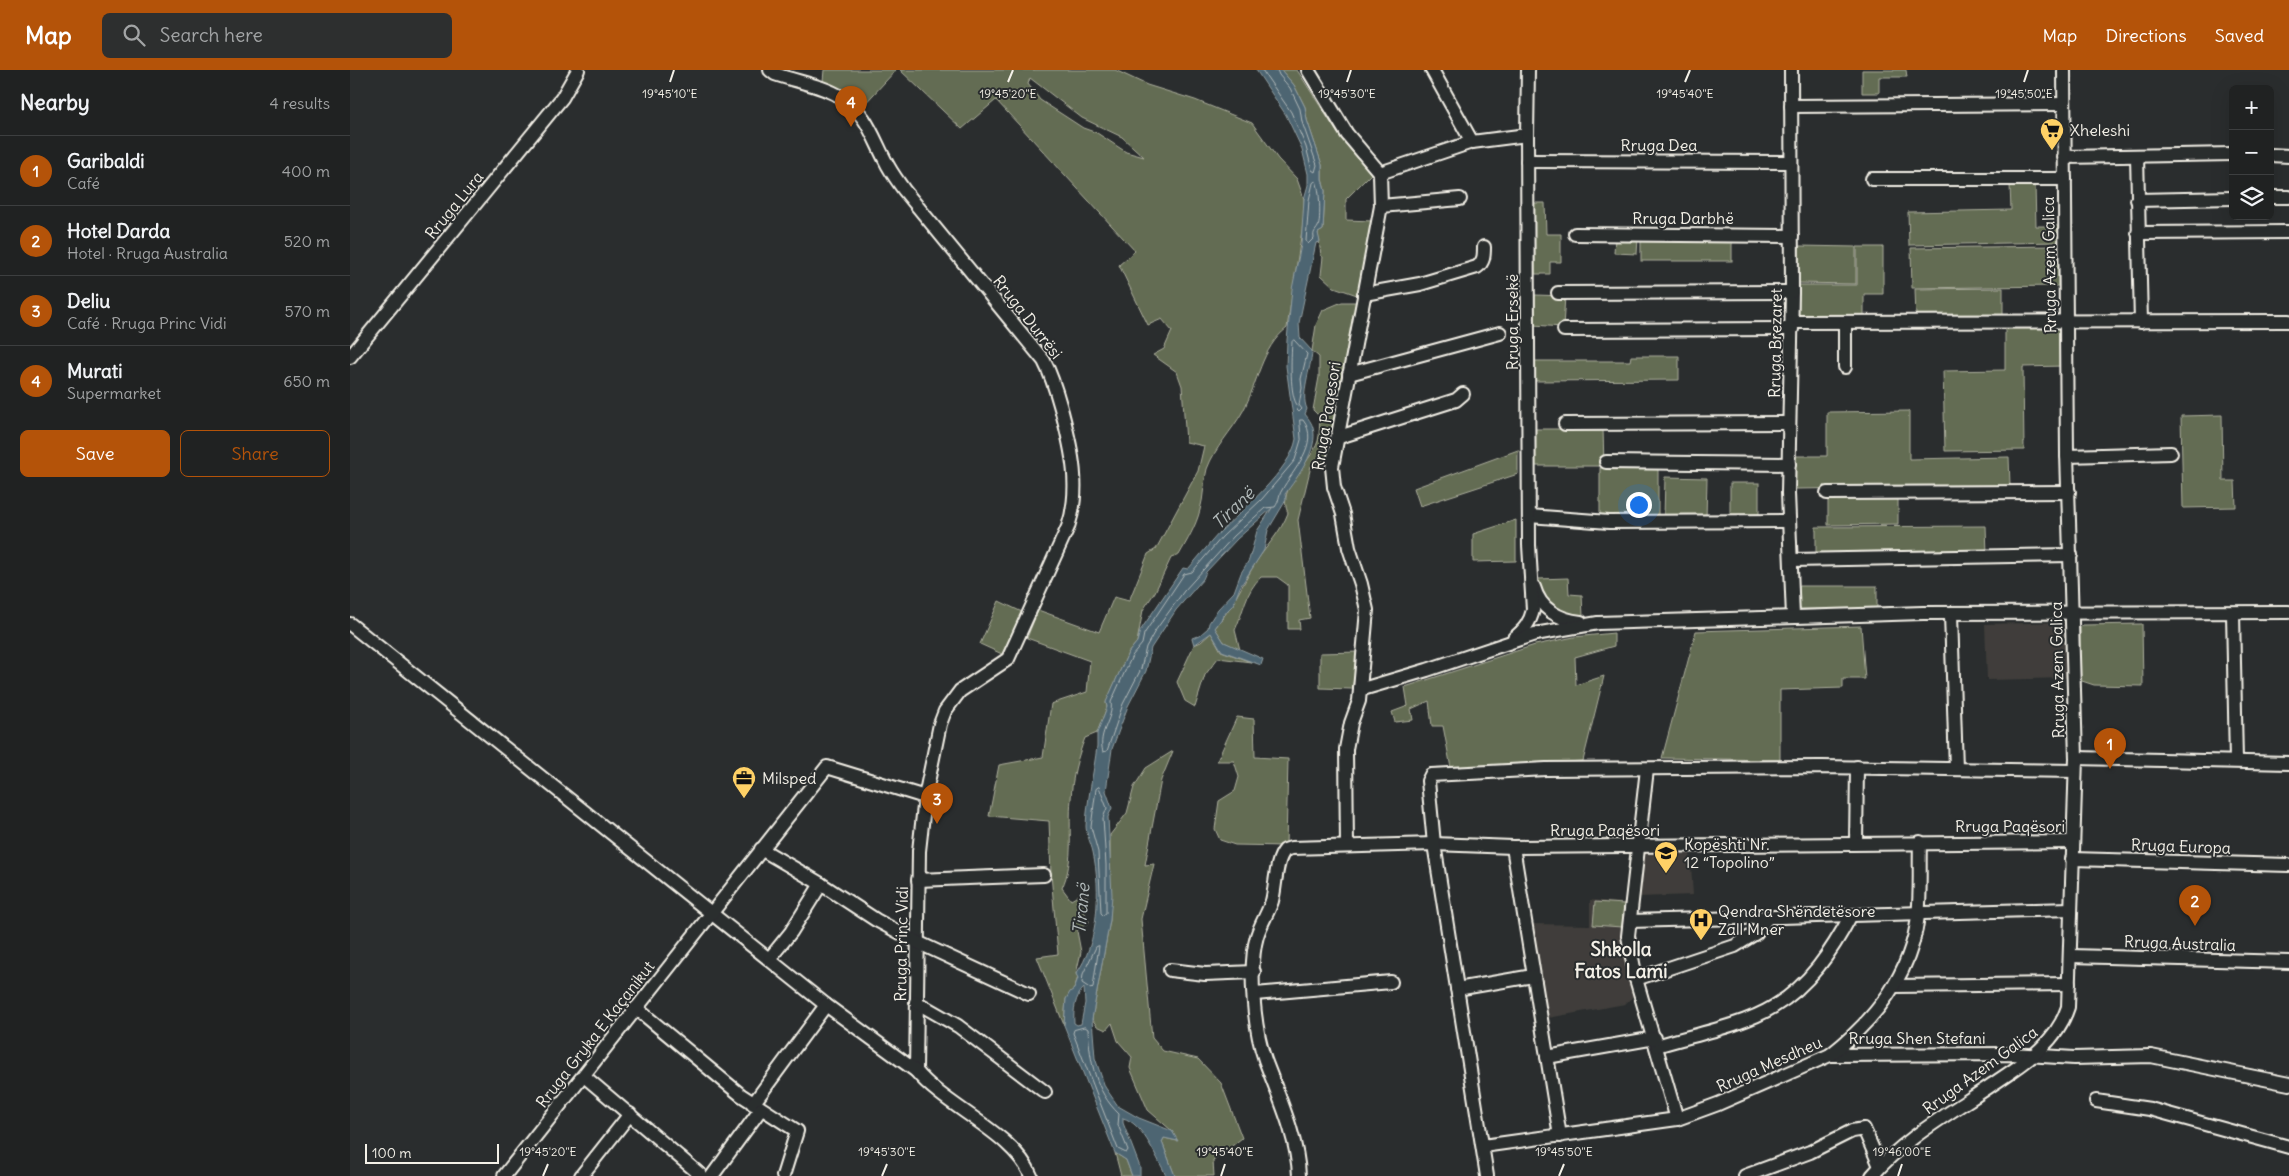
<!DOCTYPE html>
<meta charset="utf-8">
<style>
:root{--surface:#202222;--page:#2d2f2f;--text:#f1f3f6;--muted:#a2a4a5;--line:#3d3f40;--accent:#b45309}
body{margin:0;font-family:Delius,sans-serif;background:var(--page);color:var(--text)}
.controls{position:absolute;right:15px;top:15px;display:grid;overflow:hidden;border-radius:8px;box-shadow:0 5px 20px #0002}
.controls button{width:45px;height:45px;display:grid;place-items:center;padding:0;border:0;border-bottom:1px solid var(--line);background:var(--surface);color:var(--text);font:25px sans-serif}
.scale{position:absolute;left:15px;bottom:12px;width:134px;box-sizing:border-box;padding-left:5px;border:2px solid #f4f1e8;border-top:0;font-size:14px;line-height:18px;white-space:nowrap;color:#f4f1e8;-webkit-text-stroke:4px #2a2d2e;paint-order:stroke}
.you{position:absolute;left:1288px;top:434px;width:18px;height:18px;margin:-12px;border:4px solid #fff;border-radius:50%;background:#1a73e8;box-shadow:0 0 0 8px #1a73e833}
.badge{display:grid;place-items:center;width:32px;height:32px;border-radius:50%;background:var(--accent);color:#fff;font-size:16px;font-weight:700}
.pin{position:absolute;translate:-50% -41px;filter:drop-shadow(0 1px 2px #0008)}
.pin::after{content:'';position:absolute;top:26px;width:18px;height:15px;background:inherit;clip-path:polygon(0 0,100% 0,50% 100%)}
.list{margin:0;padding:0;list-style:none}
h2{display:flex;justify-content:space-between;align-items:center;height:65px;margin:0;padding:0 20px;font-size:21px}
h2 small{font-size:16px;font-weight:400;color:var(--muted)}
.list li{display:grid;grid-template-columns:32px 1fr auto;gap:15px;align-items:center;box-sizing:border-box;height:70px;padding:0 20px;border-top:1px solid var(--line)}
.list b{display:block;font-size:19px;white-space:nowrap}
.list p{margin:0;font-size:16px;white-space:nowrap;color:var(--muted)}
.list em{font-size:16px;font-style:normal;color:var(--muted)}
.actions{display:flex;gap:10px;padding:15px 20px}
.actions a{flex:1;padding:11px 0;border:1px solid var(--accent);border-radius:8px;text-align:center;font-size:18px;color:var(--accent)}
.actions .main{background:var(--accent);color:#fff}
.icon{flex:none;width:28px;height:28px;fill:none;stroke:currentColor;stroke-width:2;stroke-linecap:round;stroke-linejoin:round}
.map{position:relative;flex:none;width:1939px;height:1106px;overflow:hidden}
header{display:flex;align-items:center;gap:30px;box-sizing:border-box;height:70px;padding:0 25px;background:var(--accent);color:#fff}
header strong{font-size:24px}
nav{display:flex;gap:28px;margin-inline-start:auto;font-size:18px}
.search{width:350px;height:45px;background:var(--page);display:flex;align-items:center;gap:12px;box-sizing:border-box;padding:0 18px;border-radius:8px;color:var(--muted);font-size:19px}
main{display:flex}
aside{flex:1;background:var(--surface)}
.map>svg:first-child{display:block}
.built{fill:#3f3e3a}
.green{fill:#636c52;stroke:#acae9d;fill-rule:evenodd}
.water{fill:#4d6572;stroke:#909da1;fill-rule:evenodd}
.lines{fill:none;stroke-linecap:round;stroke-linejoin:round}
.shore{stroke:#b1b9b9;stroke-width:1}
.minor-casing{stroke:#f4f1e8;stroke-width:16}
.minor{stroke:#2a2d2e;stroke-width:12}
.ticks{fill:none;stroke:#f4f1e8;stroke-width:2}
.labels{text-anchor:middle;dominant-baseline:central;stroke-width:4;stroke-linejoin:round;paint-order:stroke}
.poi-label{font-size:16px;fill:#f4f1e8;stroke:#2a2d2e;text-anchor:start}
.street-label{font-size:16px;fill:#f4f1e8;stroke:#2a2d2e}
.water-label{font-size:18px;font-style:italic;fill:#b1b9b9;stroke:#2a2d2e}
.quarter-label{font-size:19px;font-weight:bold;fill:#f4f1e8;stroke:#2a2d2e}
.ticks-label{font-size:12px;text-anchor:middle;fill:#f4f1e8;stroke:#2a2d2e;stroke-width:4;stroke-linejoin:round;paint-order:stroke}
</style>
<header>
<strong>Map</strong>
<div class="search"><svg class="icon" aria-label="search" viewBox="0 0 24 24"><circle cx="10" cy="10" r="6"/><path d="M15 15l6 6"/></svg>Search here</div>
<nav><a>Map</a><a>Directions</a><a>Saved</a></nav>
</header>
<main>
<aside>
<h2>Nearby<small>4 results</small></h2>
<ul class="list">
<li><span class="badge">1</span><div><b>Garibaldi</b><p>Café</p></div><em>400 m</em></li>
<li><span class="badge">2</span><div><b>Hotel Darda</b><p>Hotel · Rruga Australia</p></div><em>520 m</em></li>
<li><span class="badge">3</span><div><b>Deliu</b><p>Café · Rruga Princ Vidi</p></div><em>570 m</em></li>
<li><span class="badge">4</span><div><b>Murati</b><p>Supermarket</p></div><em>650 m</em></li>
</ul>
<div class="actions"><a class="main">Save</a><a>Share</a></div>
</aside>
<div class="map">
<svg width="1939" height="1106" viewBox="0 0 1939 1106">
<rect width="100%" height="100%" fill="#2a2d2e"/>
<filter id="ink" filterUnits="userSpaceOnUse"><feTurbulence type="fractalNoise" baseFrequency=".02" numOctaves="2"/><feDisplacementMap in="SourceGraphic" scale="10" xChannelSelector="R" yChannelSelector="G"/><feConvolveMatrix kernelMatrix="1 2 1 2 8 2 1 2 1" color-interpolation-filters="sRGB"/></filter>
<g filter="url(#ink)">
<g class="built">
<polygon points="1715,552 1718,608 1637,610 1635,554"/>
<polygon points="1296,781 1340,781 1343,825 1288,827 1292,785"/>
<polygon points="1240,830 1275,833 1272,864 1273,878 1286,924 1275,934 1198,948 1181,854 1240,855"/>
</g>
<g class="green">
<polygon points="474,0 546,0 512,37 498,24 473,11"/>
<path d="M550 0H765L797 15 845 30 902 53 928 89 947 109 954 129V147L937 258C911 278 908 313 893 341 882 361 865 377 857 399 853 413 854 427 850 440 846 456 837 471 829 485L821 488 805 522 793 540 787 572 778 583 756 633 757 637 747 663 735 668C727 688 722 708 721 729 718 759 725 790 712 818L721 830 731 824 738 827 734 841 739 852 727 861 731 882 726 904 728 907 724 919 716 929 714 955 687 887 708 884 701 804 699 751 639 746 649 695 693 687 701 634 737 622 740 591 677 568 688 540 749 562 764 527 779 531 798 484 806 479 848 401 854 376 836 372 832 316 827 302 803 285 814 279 822 261 812 249 798 255 769 195 785 181 646 30 612 59ZM680 8 732 48 772 67 794 87 776 82 747 63 733 58 690 30 678 14Z"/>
<polygon points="931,0 947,0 992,70 1021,104 996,129 996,150 1022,151 1007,225 984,217 971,205 973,187 971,186 968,163 973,160 975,121 972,109 972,95 957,50 955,37 944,15"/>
<polygon points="1512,0 1556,0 1557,7 1529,7 1529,23 1512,23"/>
<polygon points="1660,115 1685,115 1686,156 1708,156 1708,172 1559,175 1558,142 1661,140"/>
<polygon points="1184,133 1195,133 1196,164 1211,164 1211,192 1200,192 1200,204 1185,204"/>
<polygon points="1265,167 1288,168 1287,184 1264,183"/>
<rect x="1291" y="167" width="91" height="24"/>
<polygon points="1449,176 1506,177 1506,214 1448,213"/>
<polygon points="1708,176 1708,216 1562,218 1561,178"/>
<polygon points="1507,177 1533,177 1533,224 1514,224 1514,247 1448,247 1448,215 1507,215"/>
<polygon points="1653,218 1653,247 1566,248 1565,219"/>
<polygon points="1185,225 1215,226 1213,257 1183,255"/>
<path d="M992 232H1006L978 390 961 396 948 450 960 548 949 550 950 559H938V515L927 507H911C895 522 894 541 885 560L890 580 874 572 865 558C882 538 892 515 906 492 917 475 931 462 938 443 926 417 960 395 968 371 970 364 969 355 970 347L963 340 969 307V287L962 281 966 255 973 240Z"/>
<polygon points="1712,255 1713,296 1673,297 1674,380 1595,381 1593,301 1655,300 1655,256"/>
<polygon points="1281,286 1329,286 1329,310 1185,311 1184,291 1280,291"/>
<polygon points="1559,341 1559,389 1659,387 1660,416 1446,419 1445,386 1477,386 1477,342"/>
<polygon points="1872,345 1873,411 1885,411 1886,437 1833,438 1831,346"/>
<polygon points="1185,359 1253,359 1254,396 1185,396"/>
<polygon points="1168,380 1168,404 1070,436 1064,418"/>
<rect x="1250" y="398" width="58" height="50"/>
<polygon points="1315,407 1357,408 1356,449 1314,448"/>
<rect x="1380" y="413" width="29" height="34"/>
<polygon points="1548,425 1548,454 1478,455 1478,426"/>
<polygon points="1166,450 1166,491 1123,492 1123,464"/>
<polygon points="1636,456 1637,484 1466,485 1466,457"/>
<path d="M1218 508 1219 524 1232 525 1233 546C1207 545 1191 535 1188 509Z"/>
<polygon points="1445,516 1527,516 1527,539 1446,539"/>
<polygon points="649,531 672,542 652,584 630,574"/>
<polygon points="1792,554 1793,616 1744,615 1729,610 1730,557 1733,555"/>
<polygon points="1511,556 1515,609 1493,609 1493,618 1430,620 1430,690 1312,688 1346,561"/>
<polygon points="861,563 871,581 901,592 868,588 855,605 845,637 835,631 827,612 844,575 851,572"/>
<polygon points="1264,563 1264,576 1225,587 1226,615 1254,606 1233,691 1101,698 1093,656 1082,656 1079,631 1061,639 1063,650 1045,652 1042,642 1058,636 1055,617 1185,575 1224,567"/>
<polygon points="1009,582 1002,619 970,618 970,583"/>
<polygon points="887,647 904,649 905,687 938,689 936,776 885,775 870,770 865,759 869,731 885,721 889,707 884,691 867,691"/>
<polygon points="823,681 811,710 795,795 804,794 791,849 802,968 813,981 848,989 871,1013 892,1068 863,1091 864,1106 825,1106 812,1072 814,1068 827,1071 822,1061 798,1040 780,998 782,987 768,971 762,953 756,960 747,956 742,949 760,850 760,765 777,743 784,717 796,698"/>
<polygon points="1245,832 1274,834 1272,857 1243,855"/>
<polygon points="765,1083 776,1090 782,1106 771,1106"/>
</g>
<path class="water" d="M906 0H931L944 15 955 37 957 50 972 95V109L975 121 973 160 968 163 970 172 966 173 949 253 950 268 962 281C961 299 950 324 957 339L955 344C958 348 962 353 963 358 969 379 947 408 935 424L936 430 918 460 914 480 890 517 883 535 877 541 865 558 874 572 913 589 911 595 872 581 861 563 844 575 842 568 850 565 858 558 859 553 868 539 884 522 891 503 899 490 907 461 922 438 887 469 856 502 853 509 826 540 801 578 796 601 778 636 762 679 756 721 762 738 758 747 762 825 760 850 742 949 745 988 755 1017 768 1036 789 1048 822 1061 828 1071 814 1068 812 1072 825 1106H816L813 1099C804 1083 792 1053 773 1048V1053L790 1097V1106H782L776 1090 765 1083 714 955 716 929 720 922 724 919 728 908 726 904C749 873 751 819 743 782 741 773 736 764 736 756 737 730 744 702 747 676V663L757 637 756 632 778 583 787 572 790 561 833 498 838 499C849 487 858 475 869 463 891 441 941 400 946 369L936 296 937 270 942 219 951 175 954 129 958 115V104L952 79 936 45ZM734 918 735 933 731 954 727 955 724 953C723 941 725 926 734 918Z"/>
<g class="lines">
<g class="shore">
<polyline points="912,0 941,42 956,77 962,100 965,102 967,95 952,52 950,39 940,18 929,5 927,0"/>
<path d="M966 111C970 117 971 150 968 157 965 162 963 162 964 168L958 174 956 171 959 130 963 113Z"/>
<path d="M944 270 957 284 951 309 952 318 949 335 952 339 949 342 947 340 948 336C939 327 941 286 942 272Z"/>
<path d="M950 350H953C971 373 942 401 932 420 928 426 930 430 925 437L915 438 884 466 834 521 805 561 796 577 791 599 773 634 757 681 753 682C747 662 764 649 761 632L782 586 792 574 794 564 834 504 842 502 872 467 912 429 945 390 951 370Z"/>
<polygon points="749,717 757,738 753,748 756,795 756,843 753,845 751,843 748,782 741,757 746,719"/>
<polygon points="749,876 743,917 741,919 732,913 733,904 746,877"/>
<path d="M735 957 738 959C740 991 745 1021 769 1044L768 1055 778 1080 776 1083 768 1079 723 963 724 960Z"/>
</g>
<g class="minor-casing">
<g id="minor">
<path d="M420 0 425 4C447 12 472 15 491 27 516 42 523 67 535 90 540 101 547 110 554 120L694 291C703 308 707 324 712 342 722 380 731 419 718 457L658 589 610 621 595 641 590 654 575 727 569 781 566 1001C595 1037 665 1064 681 1106"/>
<polyline points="958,0 997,64 1030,103 1031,136 982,397 984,417 993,444 999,478 1011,514 1017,540 1009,631 1001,653 996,679 997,776"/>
<polyline points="1082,0 1122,72"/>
<polyline points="1441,0 1442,222 1438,423 1443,547"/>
<polyline points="1441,36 1714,34"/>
<polyline points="1920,85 1939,86"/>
<polyline points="1787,86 1791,252"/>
<polyline points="1714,87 1883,84"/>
<polyline points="1177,91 1441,92"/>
<polyline points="1030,103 1122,72 1177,65"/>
<polyline points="1522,109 1715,109"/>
<polyline points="1920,127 1939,127"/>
<polyline points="1787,130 1883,128"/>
<polyline points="1031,136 1110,129"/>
<polyline points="1788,163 1939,162"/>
<polyline points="1225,164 1442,166"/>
<polyline points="1208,223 1442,222"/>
<path d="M1014 224 1070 214 1127 197C1134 192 1134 185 1134 177"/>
<polyline points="1442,252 1939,251"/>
<polyline points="1214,260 1442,259"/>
<polyline points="0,287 212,28 228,0"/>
<polyline points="1495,297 1495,252"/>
<polyline points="999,304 1150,263"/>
<polyline points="1215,354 1439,353"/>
<polyline points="986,368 1106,330 1113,324"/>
<polyline points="1717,386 1821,383"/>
<polyline points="1256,392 1439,394"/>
<polyline points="1477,423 1719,422"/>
<polyline points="1179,446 1259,452 1439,451"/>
<polyline points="1442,490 1721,485"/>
<path d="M1184 517C1190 539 1209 550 1231 552"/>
<polyline points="1883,543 1886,691"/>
<polyline points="1601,544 1606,699"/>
<polyline points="0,554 476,935 566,1001"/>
<path d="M1164 568C1174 560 1180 553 1183 540L1179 475 1177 65 1178 0"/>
<polyline points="1010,618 1016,618 1077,600 1185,564 1248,553 1573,543 1939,542"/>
<polyline points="1726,688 1939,693"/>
<polyline points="1297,699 1278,866 1286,909 1327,1049"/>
<polyline points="1506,773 1507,697"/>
<polyline points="1163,777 1210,1066"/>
<polyline points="411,779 471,814 526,850 567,872 679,924"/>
<polyline points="1722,789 1939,795"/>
<polyline points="568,810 694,805"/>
<polyline points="1280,851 1721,839"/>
<polyline points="1721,886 1939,892"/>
<polyline points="420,888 441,862 471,814"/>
<polyline points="820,900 855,904 904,902"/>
<polyline points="1286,909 1385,876 1406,863 1418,847"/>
<polyline points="1545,916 1719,914"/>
<polyline points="1107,919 1183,906"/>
<polyline points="905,924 1041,912"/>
<polyline points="566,932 608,956 695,1022"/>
<polyline points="286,938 391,1025 447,1061 433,1106"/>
<path d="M1307 976C1342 965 1392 956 1423 937 1459 916 1482 881 1501 845"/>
<polyline points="1480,985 1662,984 1724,988 1801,986 1939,1014"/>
<polyline points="1197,987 1305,968"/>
<polyline points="234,1006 352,1106"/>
<polyline points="1746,1031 1800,1039 1939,1077"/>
<polyline points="403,1034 476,935"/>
<path d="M1133 1076 1327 1049 1368 1034 1480 985C1526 949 1561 905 1568 846 1571 822 1569 797 1570 772"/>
<polyline points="154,1106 477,697 575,727"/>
<polyline points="231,1106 280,1044"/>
<polyline points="362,1106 411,1039"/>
<path d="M949 1106C948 1068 928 1025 915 990 904 959 898 897 907 866 911 853 918 843 922 831 926 816 925 791 935 780L941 778 1084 774 1163 777 1723 772"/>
<polyline points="1137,1106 1084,774 1078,711 1081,705 1196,699 1472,697 1725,701"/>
<polyline points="1395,1106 1460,1082 1502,1061 1514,1059 1530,1096"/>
<path d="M1522 1106C1553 1069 1600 1043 1640 1016 1671 995 1706 975 1718 937L1726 688 1717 383 1714 0"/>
</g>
</g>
<use href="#minor" class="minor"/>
</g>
</g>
<path class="ticks" d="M320 12 324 0M658 12 663 0M997 12 1001 0M1335 12 1340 0M1674 12 1678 0M193 1106 198 1094M532 1106 537 1094M871 1106 875 1094M1209 1106 1214 1094M1548 1106 1552 1094"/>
<defs>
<g id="supermarket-pin" transform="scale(1.25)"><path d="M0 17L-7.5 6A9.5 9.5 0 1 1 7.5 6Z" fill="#ffd166" stroke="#2a2d2e"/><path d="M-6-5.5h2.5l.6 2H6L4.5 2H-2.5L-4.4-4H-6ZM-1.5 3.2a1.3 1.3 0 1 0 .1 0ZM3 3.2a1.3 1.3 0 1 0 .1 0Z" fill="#111"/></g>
<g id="office-pin" transform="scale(1.25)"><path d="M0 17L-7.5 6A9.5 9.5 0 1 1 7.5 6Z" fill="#ffd166" stroke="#2a2d2e"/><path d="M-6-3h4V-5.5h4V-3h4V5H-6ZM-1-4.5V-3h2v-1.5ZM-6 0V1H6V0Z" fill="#111"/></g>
<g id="school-pin" transform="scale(1.25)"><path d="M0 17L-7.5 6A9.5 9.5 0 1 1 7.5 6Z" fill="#ffd166" stroke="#2a2d2e"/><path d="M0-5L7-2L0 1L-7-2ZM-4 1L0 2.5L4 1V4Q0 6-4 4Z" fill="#111"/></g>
<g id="hospital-pin" transform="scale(1.25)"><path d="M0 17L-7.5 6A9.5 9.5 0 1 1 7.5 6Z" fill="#ffd166" stroke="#2a2d2e"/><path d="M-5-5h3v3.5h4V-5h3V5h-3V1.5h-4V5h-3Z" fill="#111"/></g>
</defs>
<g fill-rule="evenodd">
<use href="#supermarket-pin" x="1702" y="60"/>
<use href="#office-pin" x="394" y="708"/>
<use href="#school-pin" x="1316" y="783"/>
<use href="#hospital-pin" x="1351" y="850"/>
</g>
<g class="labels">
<g class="poi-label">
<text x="1720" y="60">Xheleshi</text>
<text x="412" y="708">Milsped</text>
<text x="1334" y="774">Kopështi Nr.<tspan x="1334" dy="18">12 “Topolino”</tspan></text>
<text x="1368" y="841">Qendra Shëndetësore<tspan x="1368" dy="18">Zall Mner</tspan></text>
</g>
<g class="street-label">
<text x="1309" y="75">Rruga Dea</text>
<text transform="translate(104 135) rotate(-51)">Rruga Lura</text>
<text x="1333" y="148">Rruga Darbhë</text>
<text transform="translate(1699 195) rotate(-91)">Rruga Azem Galica</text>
<text transform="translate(678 247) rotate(52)">Rruga Durrësi</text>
<text transform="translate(1162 252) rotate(-90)">Rruga Ersekë</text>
<text transform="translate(1425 273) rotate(-89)">Rruga Brezaret</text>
<text transform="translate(976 346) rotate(-81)">Rruga Paqesori</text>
<text transform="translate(1707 600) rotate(-91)">Rruga Azem Galica</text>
<text x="1660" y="756">Rruga Paqësori</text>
<text x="1255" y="760">Rruga Paqësori</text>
<text transform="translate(1831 776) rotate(2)">Rruga Europa</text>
<text transform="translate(1830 873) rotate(2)">Rruga Australia</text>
<text transform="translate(551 874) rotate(-89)">Rruga Princ Vidi</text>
<text transform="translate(245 964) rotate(-52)">Rruga Gryka E Kaçanikut</text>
<text x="1567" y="968">Rruga Shen Stefani</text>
<text transform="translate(1419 994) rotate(-24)">Rruga Mesdheu</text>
<text transform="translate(1630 1000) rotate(-36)">Rruga Azem Galica</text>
</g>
<g class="water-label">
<text transform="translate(883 438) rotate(-44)">Tiranë</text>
<text transform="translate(731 839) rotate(-85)">Tiranë</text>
</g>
<g class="quarter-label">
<text x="1271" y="879">Shkolla<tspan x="1271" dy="22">Fatos Lami</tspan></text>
</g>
</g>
<g class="ticks-label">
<text x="320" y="28">19°45'10"E</text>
<text x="658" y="28">19°45'20"E</text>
<text x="997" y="28">19°45'30"E</text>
<text x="1335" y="28">19°45'40"E</text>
<text x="1674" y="28">19°45'50"E</text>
<text x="198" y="1086">19°45'20"E</text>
<text x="537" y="1086">19°45'30"E</text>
<text x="875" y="1086">19°45'40"E</text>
<text x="1214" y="1086">19°45'50"E</text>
<text x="1552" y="1086">19°46'00"E</text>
</g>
</svg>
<div class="controls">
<button>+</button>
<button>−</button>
<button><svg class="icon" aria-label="layers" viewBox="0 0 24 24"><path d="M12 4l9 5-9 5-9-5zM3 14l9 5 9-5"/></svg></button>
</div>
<div class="scale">100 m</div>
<div class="you"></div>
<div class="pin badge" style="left:1760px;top:699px">1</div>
<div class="pin badge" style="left:1845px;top:856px">2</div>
<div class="pin badge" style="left:587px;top:754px">3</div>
<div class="pin badge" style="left:501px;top:57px">4</div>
</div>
</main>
